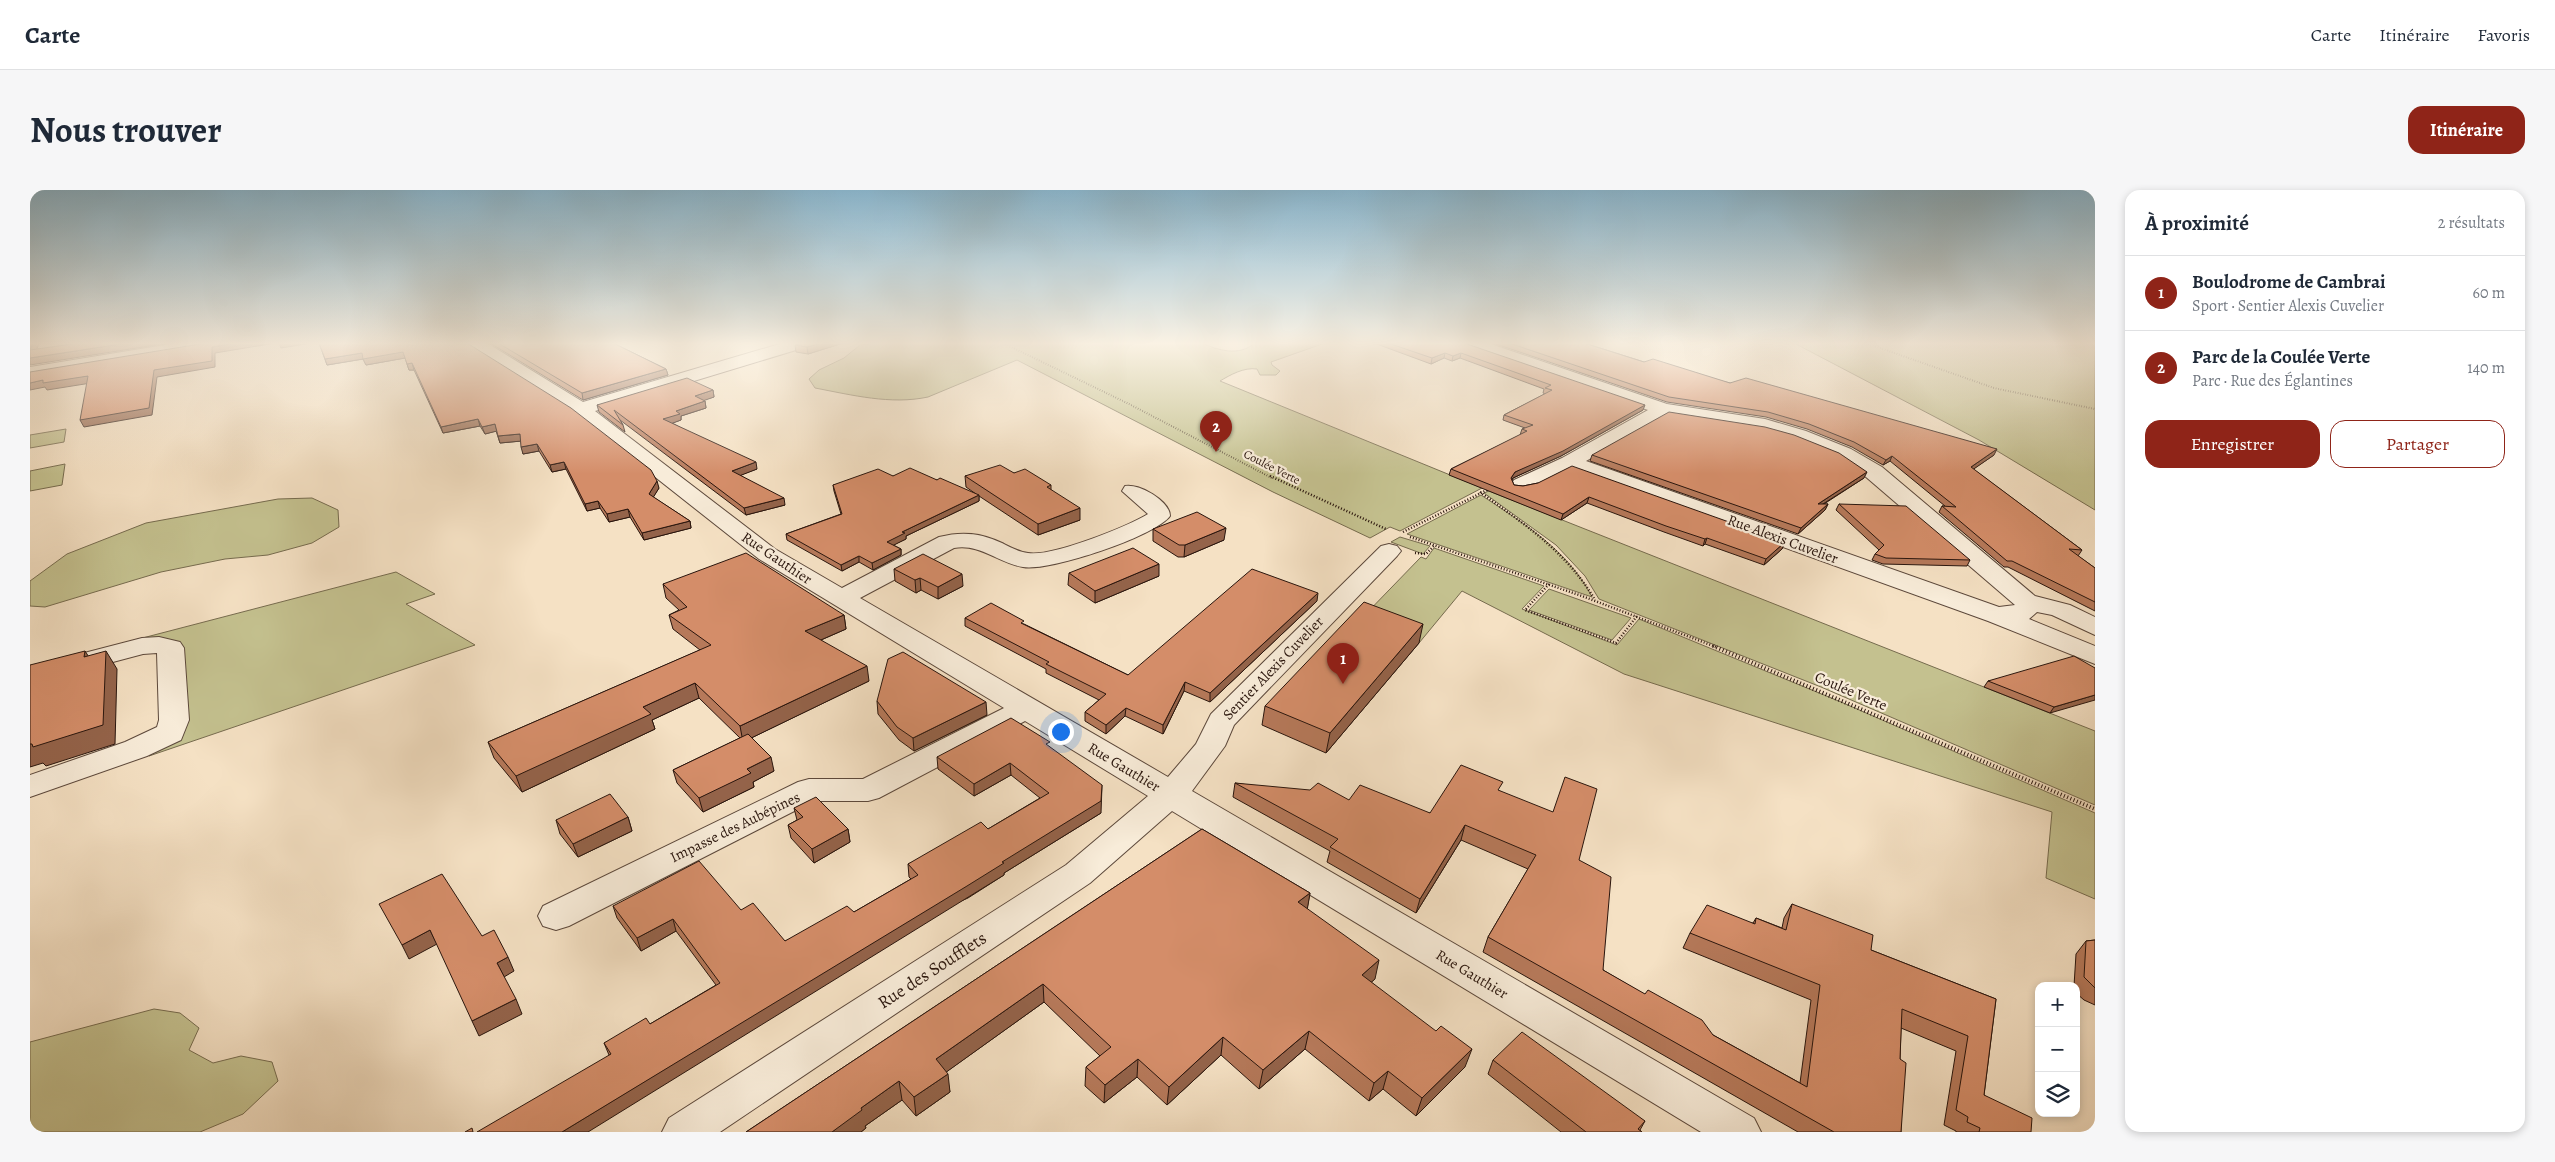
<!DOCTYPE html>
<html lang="fr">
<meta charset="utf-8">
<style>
:root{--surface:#fff;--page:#f6f6f7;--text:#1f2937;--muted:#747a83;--line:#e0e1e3;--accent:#8f2418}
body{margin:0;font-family:Alegreya,serif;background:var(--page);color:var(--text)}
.controls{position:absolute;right:15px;bottom:15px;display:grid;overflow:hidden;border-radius:10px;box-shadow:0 2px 8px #0003}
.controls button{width:45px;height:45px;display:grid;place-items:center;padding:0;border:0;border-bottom:1px solid var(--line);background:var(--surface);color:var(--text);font:25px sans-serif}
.you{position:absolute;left:1030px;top:541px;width:18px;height:18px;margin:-12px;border:4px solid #fff;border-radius:50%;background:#1a73e8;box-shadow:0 0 0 8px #1a73e833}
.badge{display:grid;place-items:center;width:32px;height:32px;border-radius:50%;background:var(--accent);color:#fff;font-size:16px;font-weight:700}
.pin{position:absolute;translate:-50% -41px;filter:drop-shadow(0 1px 2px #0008)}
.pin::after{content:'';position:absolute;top:26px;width:18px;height:15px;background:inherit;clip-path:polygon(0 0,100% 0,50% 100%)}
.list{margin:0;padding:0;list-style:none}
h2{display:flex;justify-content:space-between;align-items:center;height:65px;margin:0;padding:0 20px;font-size:21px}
h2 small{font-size:16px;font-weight:400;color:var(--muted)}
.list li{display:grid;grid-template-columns:32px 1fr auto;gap:15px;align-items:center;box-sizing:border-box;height:75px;padding:0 20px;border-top:1px solid var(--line)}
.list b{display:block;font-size:19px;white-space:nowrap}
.list p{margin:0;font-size:16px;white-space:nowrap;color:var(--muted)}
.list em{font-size:16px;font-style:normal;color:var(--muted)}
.actions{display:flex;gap:10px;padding:15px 20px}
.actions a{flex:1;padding:11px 0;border:1px solid var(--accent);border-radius:15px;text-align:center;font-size:18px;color:var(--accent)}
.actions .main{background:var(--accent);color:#fff}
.icon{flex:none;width:28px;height:28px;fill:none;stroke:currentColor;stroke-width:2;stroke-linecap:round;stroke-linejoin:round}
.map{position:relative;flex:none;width:2065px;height:942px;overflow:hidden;border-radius:15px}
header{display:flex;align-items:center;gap:30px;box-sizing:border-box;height:70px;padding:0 25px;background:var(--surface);border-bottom:1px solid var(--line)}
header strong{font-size:24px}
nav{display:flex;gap:28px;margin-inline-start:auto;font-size:18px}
.intro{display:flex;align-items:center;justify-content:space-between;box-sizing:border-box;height:120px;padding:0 30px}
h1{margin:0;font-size:35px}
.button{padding:12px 22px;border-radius:15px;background:var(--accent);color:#fff;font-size:18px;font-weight:700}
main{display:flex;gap:30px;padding:0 30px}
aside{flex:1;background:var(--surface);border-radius:15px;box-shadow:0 2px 8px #0003}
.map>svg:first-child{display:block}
.green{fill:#c4c18f;stroke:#766b4e}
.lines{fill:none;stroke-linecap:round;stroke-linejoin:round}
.minor-casing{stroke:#5c483b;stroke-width:2}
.path-far2{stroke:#29150d;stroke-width:2;stroke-dasharray:0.5 2;stroke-linecap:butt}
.path-far1{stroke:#29150d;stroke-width:2.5;stroke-dasharray:1 2;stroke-linecap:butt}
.path{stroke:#29150d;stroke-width:4;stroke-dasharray:1 2.5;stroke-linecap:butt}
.minor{fill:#f8ecd9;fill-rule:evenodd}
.wall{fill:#b6795a;stroke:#29150d}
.shaded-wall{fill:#94634a;stroke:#29150d}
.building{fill:#d48d69;stroke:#29150d}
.labels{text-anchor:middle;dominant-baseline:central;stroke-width:4.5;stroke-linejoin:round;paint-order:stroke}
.far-street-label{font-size:12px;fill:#29150d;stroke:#f8ecd9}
.street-label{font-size:15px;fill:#29150d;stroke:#f8ecd9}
.near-street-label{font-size:18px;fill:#29150d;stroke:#f8ecd9}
</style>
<header>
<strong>Carte</strong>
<nav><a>Carte</a><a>Itinéraire</a><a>Favoris</a></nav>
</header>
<div class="intro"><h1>Nous trouver</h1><a class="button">Itinéraire</a></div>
<main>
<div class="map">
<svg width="2065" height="942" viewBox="0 0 2065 942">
<rect width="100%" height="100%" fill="#f5e1c4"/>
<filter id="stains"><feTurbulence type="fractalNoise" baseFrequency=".004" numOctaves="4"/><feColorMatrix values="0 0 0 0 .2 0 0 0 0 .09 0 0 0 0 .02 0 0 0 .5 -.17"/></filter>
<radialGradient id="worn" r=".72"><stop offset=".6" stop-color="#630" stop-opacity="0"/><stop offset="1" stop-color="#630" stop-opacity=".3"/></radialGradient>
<g class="green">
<path d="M849 153H1171C1189 160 1208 167 1225 153H1295L1241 172 1242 175 1250 181 1246 185H1230L1227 179C1214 177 1200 185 1190 191L1452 298 1370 341 1360 337 1340 348 1243 302 987 170 898 207C861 215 822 205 785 198L779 189 789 180 814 168 830 155Z"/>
<polygon points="1764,153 2065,153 2065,320 1949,250"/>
<polygon points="36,239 34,252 0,258 0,245"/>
<polygon points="35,274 32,295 0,301 0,281"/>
<polygon points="1459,301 2065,541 2065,615 1791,497 1569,409 1555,386 1526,355 1454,303"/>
<path d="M1451 305C1493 333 1538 360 1562 407L1377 344Z"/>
<polygon points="282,308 308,320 309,337 282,353 238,365 195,369 131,382 15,417 0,416 0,391 37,364 116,333 248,309"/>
<polygon points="1370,347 1400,356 1393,364 1361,352"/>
<polygon points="1404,358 1514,396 1492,419 1587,455 1609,429 1811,512 2065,623 2065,709 2016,688 2022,622 1594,484 1432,401 1389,453 1330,430 1391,367 1396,369"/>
<polygon points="366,382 405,404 376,414 445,455 119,566 144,544 149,467 101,451"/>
<polygon points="1519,399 1601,428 1582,450 1499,420"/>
<polygon points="124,819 150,823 169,838 159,860 183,873 211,866 242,872 248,891 213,924 170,942 0,942 0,852"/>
</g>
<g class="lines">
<g class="minor-casing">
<g id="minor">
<polygon points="147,153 184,153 182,157 176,158 0,187 0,177"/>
<path d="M438 153H457L553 212 753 153H778L776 157 565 221 745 359 812 398 909 347C932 341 951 343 972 353 980 357 989 362 998 363 1022 367 1096 337 1118 324L1092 301 1095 296C1109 293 1140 311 1140 326 1126 346 1019 382 993 377 969 373 949 353 924 358L830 408 1138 587 1166 554 1181 524 1351 356 1359 354 1367 356 1371 361 1367 366 1204 535 1195 556 1162 601 1724 928 1731 942H1671L1142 621 1060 693 690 942H632L639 928 1036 675 1118 606 995 531 849 608 838 611H784L539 736 526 740 513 736 508 726 513 716 768 592 779 589H833L974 518 729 369 544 223 440 157Z"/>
<path d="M1435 153H1458L1637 214 1735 229 1776 241 1821 259 1852 277 2005 406 2040 415 2065 427V445L2022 425 2007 422 1999 429 2065 456V474L1958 431 1540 280C1524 288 1503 304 1484 300L1481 295 1484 290 1532 268 1618 220 1437 157ZM1637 225 1733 241 1762 249 1807 267 1836 287 1985 415 1969 417 1556 271Z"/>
<polygon points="129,447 150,452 154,458 159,530 151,550 117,566 0,607 0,585 95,552 127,537 129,530 127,463 113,464 0,494 0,477 112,448"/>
</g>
</g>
<g class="path-far2">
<polyline points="973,153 1099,214 1242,288"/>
<polyline points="1836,153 1964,198 2065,219"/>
</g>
<g class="path-far1">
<polyline points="1240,286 1356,339"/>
<path d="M1450 302C1494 334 1537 362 1565 410"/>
<polyline points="1373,342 1459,299"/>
<polyline points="1380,347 1552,406 1686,457"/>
<polyline points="1385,363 1396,364 1404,356"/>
<polyline points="1519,394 1495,420 1586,453 1607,426"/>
</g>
<polyline class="path" points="1683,456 2065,619"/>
<use href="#minor" class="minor"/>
</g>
<g class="wall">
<polygon points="289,153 437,153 629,298 623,307 660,331 661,338 614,350 600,327 579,332 570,318 557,321 536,279 522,282 509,261 493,264 491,251 470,253 466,241 455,244 450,236 413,243 384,180 379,180 375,168 336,175 333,169 297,175"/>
<polygon points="460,153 583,153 636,179 638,185 553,210"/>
<polygon points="813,153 778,164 766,162 765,155"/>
<polygon points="1344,153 1437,153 1437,154 1613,220 1531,266 1483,288 1482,290 1484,295 1493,296 1508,293 1755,352 1752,359 1734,375 1675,354 1673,356 1634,342 1557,313 1531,330 1419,285 1421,279 1490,245 1492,239 1495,238 1473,230 1474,225 1515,204 1513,203 1514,199 1430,168 1422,171 1414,168 1401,174"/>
<polygon points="1463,153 1554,153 1614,172 1700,193 1964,265 1943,279 2052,360 2048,366 2065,378 2065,421 1978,377 1974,377 1909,322 1912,316 1915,316 1860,271 1853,275 1822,257 1777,239 1736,227 1637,212"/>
<polygon points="683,200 684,207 673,210 675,211 676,218 651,226 651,230 642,233 727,279 710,285 755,315 716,325 590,230 593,235 595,242 569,222 567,215"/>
<polygon points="1562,265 1834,288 1794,314 1798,314 1795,320 1768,344 1560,271"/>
<polygon points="984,283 1021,295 1021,300 1050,330 1008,345 949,306 949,311 876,346 876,349 863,355 871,359 871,365 843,380 829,372 812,381 757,350 756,344 811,324 804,301 803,295 863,286 907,290 946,304 936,297 935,286"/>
<polygon points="1809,314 1940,370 1937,376 1853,374 1842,370 1845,364 1849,360 1806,320"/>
<polygon points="1123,339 1194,350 1154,367 1148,367 1123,351"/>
<polygon points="864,379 933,396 908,409 891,400 886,403 865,391"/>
<polygon points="1039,383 1129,386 1065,413 1038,395"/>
<polygon points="633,394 814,425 816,439 791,450 839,491 721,548 744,581 723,592 724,597 673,622 647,593 643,580 710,548 669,508 622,530 625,539 492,602 464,568 458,552 670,460 643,439 639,425 649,420 636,408"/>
<polygon points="1287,411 1180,512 1154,501 1133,544 1095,526 1076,544 1055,531 1055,522 1069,510 1016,483 1016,479 935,436 935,428 994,434 1098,485"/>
<polygon points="1389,453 1296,563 1232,535 1235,516"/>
<polygon points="2065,478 2020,523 1954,497 1958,491"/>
<polygon points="847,511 957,525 884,561 869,550 848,524"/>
<polygon points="1020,557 1071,623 974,683 974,685 938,708 579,865 574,853 620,834 686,795 646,741 611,761 587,728 583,716 711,720 755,751 824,722 881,689 879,687 878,674 958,639 1010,608 981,585 944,606 908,579 907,567"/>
<polygon points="1205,593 1400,623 1470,601 1549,670 1573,780 1683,845 1770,893 1781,810 1653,758 1660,743 1723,733 1726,728 1752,738 1754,728 1762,714 1841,760 1966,809 1954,905 2001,942 1926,942 1926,941 1914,935 1926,861 1871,838 1870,869 1871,942 1768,942 1453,762 1458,747 1498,679 1431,650 1386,723 1297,672 1300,661 1203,607"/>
<polygon points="764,618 818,639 820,652 784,673 761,648 758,635 767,630"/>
<polygon points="598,627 602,641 548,667 530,644 526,630"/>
<polygon points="1172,639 1280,703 1277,719 1345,789 1341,792 1435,877 1386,926 1353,899 1339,911 1275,859 1229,899 1191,865 1137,915 1107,887 1074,913 1055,896 1056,877 1070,866 1014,812 916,882 920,902 886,926 872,910 835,936 836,938 831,942 716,942"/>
<polygon points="2065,750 2065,815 2054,810 2046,803 2046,796 2044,796 2046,764 2056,751"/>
<polygon points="1463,870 1615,931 1610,940 1612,942 1531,942 1458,884"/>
</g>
<g class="shaded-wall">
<polygon points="3,153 9,153 4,167 0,160"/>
<polygon points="97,153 138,153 0,175 0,168"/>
<polygon points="206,153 245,153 185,163 185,177 127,187 122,225 54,237 50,230 124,180 182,157"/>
<polygon points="249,153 281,153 251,158"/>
<polygon points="792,153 813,153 778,164 777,157"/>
<polygon points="373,162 375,168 336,175 333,169 297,175 295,169 332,163"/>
<polygon points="1415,163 1414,168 1401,174 1402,168"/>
<polygon points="1431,163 1430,168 1422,171 1423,166"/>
<polygon points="382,173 384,180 379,180 377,174"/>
<polygon points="636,179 638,185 553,210 552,203"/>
<polygon points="58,186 61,193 17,200 15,197 0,200 0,193 13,190"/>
<polygon points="683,200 684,207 667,213 665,206"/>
<polygon points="675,211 676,218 651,226 651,230 635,236 633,229 646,221"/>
<polygon points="1615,215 1613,220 1531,266 1483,288 1479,294 1481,288 1485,282"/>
<polygon points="448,229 450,236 413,243 411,237"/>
<polygon points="465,234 467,241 455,244 452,237"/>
<polygon points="490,244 492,251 470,253 468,246"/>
<polygon points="507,254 509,261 493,264 491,257"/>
<polygon points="1967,259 1964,265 1938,283 1941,277"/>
<polygon points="1862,266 1860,271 1853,275 1856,270"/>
<polygon points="534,272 536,279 522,282 520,275"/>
<polygon points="726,272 727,279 704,288 702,281"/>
<polygon points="1837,282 1834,288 1785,319 1788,314"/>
<polygon points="627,291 629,298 621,311 619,304"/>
<polygon points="949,305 949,311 876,346 876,349 858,358 857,352 872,342"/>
<polygon points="1559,307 1557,313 1531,330 1533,324"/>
<polygon points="754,308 755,315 716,325 714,318"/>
<polygon points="568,311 570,318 557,321 555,314"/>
<polygon points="1798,314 1795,320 1768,344 1771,338"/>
<polygon points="1050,318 1050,330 1008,345 1008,334"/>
<polygon points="598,319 600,327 579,332 577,324"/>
<polygon points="660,331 661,338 614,350 612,343"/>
<polygon points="1196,338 1194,350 1154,367 1155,355"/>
<polygon points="1677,348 1675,354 1673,356 1675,349"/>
<polygon points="1755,352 1752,359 1734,375 1736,369"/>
<polygon points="871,359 871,365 843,380 842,373"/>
<polygon points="829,366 829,372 812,381 811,375"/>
<polygon points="1129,374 1129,386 1065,413 1065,401"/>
<polygon points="932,384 933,396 908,409 908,397"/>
<polygon points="890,388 891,400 886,403 885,390"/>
<polygon points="1288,403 1287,411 1180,512 1180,503"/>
<polygon points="814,425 816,439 777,456 775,441"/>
<polygon points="1393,434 1389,453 1296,563 1300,543"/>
<polygon points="55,461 66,478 54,467"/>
<polygon points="76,461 87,479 85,554 16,576 13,573 0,577 0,554"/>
<polygon points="837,476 839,491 713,552 710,536"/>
<polygon points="1155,492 1154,501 1133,544 1133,535"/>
<polygon points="665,493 669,508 622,530 625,539 492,602 486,586 613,517"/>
<polygon points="2065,505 2065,510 2020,523 2024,517"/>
<polygon points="956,512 957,525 884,561 883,548"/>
<polygon points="1096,518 1095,526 1076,544 1076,535"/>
<polygon points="741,567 744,581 723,592 724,597 673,622 669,608 717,579"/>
<polygon points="980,573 981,585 944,606 944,594"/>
<polygon points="1072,595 1071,623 974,683 974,685 558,942 532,942 972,672"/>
<polygon points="598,627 602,641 548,667 543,654"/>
<polygon points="1435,635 1431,650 1386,723 1390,709"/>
<polygon points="818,639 820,652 784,673 782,659"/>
<polygon points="1280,703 1277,721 1268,712"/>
<polygon points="643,729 646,741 611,761 607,748"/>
<polygon points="400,740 407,754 379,769 372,755"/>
<polygon points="478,767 484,781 474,787 467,773"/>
<polygon points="1349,770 1345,789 1328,804 1332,785"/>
<polygon points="1013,794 1014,812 908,888 906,869"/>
<polygon points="486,809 492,824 449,846 442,831"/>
<polygon points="1279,841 1275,859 1229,899 1233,880"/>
<polygon points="1193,847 1191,865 1137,915 1139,897"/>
<polygon points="1442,859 1435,877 1386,926 1392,908"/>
<polygon points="1108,869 1107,887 1074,913 1075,895"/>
<polygon points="1358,881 1353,899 1339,911 1344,893"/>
<polygon points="918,884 920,902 886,926 884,907"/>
<polygon points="869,891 872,910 835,936 836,938 831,942 802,942 831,918"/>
</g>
<g class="building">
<polygon points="0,153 3,153 0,160 49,153 97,153 0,168"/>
<polygon points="176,153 206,153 182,157 182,171 124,180 119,218 50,230 58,186 13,193 13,190 0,193 0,182"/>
<polygon points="289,153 437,153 541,218 621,280 627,291 619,304 660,331 612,343 598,319 577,324 568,311 555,314 534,272 520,275 507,254 491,257 490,244 468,246 465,234 452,237 448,229 411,237 382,173 377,174 373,162 333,169 332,163 295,169"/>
<polygon points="468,153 583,153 636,179 552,203"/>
<polygon points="773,153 792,153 777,157 765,155"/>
<polygon points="1358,153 1437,153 1437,154 1615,215 1533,261 1485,282 1481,288 1484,295 1493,296 1508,293 1542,276 1755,352 1736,369 1677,348 1675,349 1636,336 1559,307 1533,324 1421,279 1497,241 1492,239 1503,235 1474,225 1522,200 1515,198 1521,195 1431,163 1423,166 1415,163 1402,168"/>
<polygon points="1479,153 1554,153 1614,172 1623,169 1700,193 1716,188 1967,259 1941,277 2052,360 2039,359 2065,378 2065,412 1982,371 1977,371 1912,316 1926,317 1862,266 1856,270 1824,252 1779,234 1738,222 1639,207"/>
<polygon points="657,188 683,200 665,206 675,211 646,221 650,224 633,229 726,272 702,281 754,308 714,318 584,220 593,235 567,215"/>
<polygon points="1639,222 1735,237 1764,245 1809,263 1837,282 1788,314 1798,314 1771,338 1562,265"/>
<polygon points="970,275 984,283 995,279 1021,295 1017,297 1050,318 1008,334 935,286"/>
<polygon points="880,278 907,290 910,288 949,305 872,342 875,343 857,352 871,359 842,373 829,366 811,375 756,344 812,324 803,295 848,279 863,286"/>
<polygon points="1809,314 1876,316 1940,370 1856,368 1845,364 1854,355"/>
<polygon points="1167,322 1196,338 1155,355 1149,355 1123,339"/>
<polygon points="1103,358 1129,374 1065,401 1039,383"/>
<polygon points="716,363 814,425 775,441 837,476 710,536 665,493 613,517 621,524 486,586 458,552 681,455 639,425 657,417 633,394"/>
<polygon points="893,364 932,384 908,397 890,388 885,390 864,379"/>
<polygon points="1222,379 1288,403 1180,503 1155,492 1133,535 1096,518 1076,535 1055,522 1076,504 1016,474 1019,472 935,428 961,413 994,431 991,433 1098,485"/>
<polygon points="1334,412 1393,434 1300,543 1235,516"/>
<polygon points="55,461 54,467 76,461 73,535 3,557 2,554 0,554 0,475"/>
<polygon points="873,462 956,512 883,548 867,537 847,511 858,469"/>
<polygon points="2044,466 2065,478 2065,505 2024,517 1958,491"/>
<polygon points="981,528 1020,552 1016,554 1072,595 1071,611 972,672 974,673 937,696 532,942 447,942 581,864 574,853 616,828 620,834 690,793 643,729 607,748 583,716 669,671 711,720 723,713 755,751 817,716 824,722 888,685 878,674 951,632 958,639 1019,603 980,573 944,594 907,567"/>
<polygon points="718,544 741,567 717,579 721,583 669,608 643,580"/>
<polygon points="1431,575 1473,592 1468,600 1523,622 1535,587 1567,599 1549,670 1581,687 1573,780 1615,804 1618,800 1672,830 1683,845 1777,897 1790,795 1660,743 1677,715 1725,734 1726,728 1756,740 1762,714 1843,745 1841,760 1966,809 1954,905 2002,928 2001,942 1949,942 1950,938 1937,932 1938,927 1926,920 1938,846 1872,819 1870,869 1876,873 1871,942 1804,942 1458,747 1506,665 1435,635 1390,709 1300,657 1308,649 1205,593 1280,600 1288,593 1319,610 1330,595 1400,623"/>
<polygon points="580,604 598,627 543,654 526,630"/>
<polygon points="786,607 818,639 782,659 758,635 773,627 764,618"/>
<polygon points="1172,639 1280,703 1268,712 1349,770 1332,785 1406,841 1411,836 1442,859 1392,908 1358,881 1344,893 1279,841 1233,880 1193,847 1139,897 1108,869 1075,895 1056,877 1081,857 1013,794 906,869 918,884 884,907 869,891 831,918 832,920 802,942 716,942"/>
<polygon points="412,684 452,746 464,740 478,767 467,773 486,809 442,831 400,740 372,755 349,714"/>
<polygon points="2065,750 2065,798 2054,787 2056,751"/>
<polygon points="1492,842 1615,931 1608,939 1612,942 1556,942 1463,870"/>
<polygon points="442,938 443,942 435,942"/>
</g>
<linearGradient id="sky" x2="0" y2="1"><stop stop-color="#8ab8d1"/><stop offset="0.54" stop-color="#faf2e4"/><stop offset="1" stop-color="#faf2e4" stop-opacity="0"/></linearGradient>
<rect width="2065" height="284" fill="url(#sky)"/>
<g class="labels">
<g class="far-street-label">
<text transform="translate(1242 277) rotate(27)">Coulée Verte</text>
</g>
<g class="street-label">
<text transform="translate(1753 349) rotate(20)">Rue Alexis Cuvelier</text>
<text transform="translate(747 368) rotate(34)">Rue Gauthier</text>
<text transform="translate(1243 478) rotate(-46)">Sentier Alexis Cuvelier</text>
<text transform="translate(1821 501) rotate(23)">Coulée Verte</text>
<text transform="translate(1094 577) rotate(31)">Rue Gauthier</text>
<text transform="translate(705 637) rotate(-26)">Impasse des Aubépines</text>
<text transform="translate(1442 784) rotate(31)">Rue Gauthier</text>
</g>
<g class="near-street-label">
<text transform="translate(902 780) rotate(-33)">Rue des Soufflets</text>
</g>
</g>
<rect width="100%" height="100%" filter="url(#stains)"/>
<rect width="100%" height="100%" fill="url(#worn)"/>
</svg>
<div class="controls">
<button>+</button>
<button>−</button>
<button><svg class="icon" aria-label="layers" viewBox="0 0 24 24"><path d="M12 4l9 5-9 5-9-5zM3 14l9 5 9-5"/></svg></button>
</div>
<div class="you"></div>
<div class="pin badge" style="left:1313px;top:494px">1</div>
<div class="pin badge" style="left:1186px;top:262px">2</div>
</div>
<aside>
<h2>À proximité<small>2 résultats</small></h2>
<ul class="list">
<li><span class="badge">1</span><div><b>Boulodrome de Cambrai</b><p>Sport · Sentier Alexis Cuvelier</p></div><em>60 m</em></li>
<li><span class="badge">2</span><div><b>Parc de la Coulée Verte</b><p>Parc · Rue des Églantines</p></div><em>140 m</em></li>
</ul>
<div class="actions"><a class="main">Enregistrer</a><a>Partager</a></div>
</aside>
</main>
